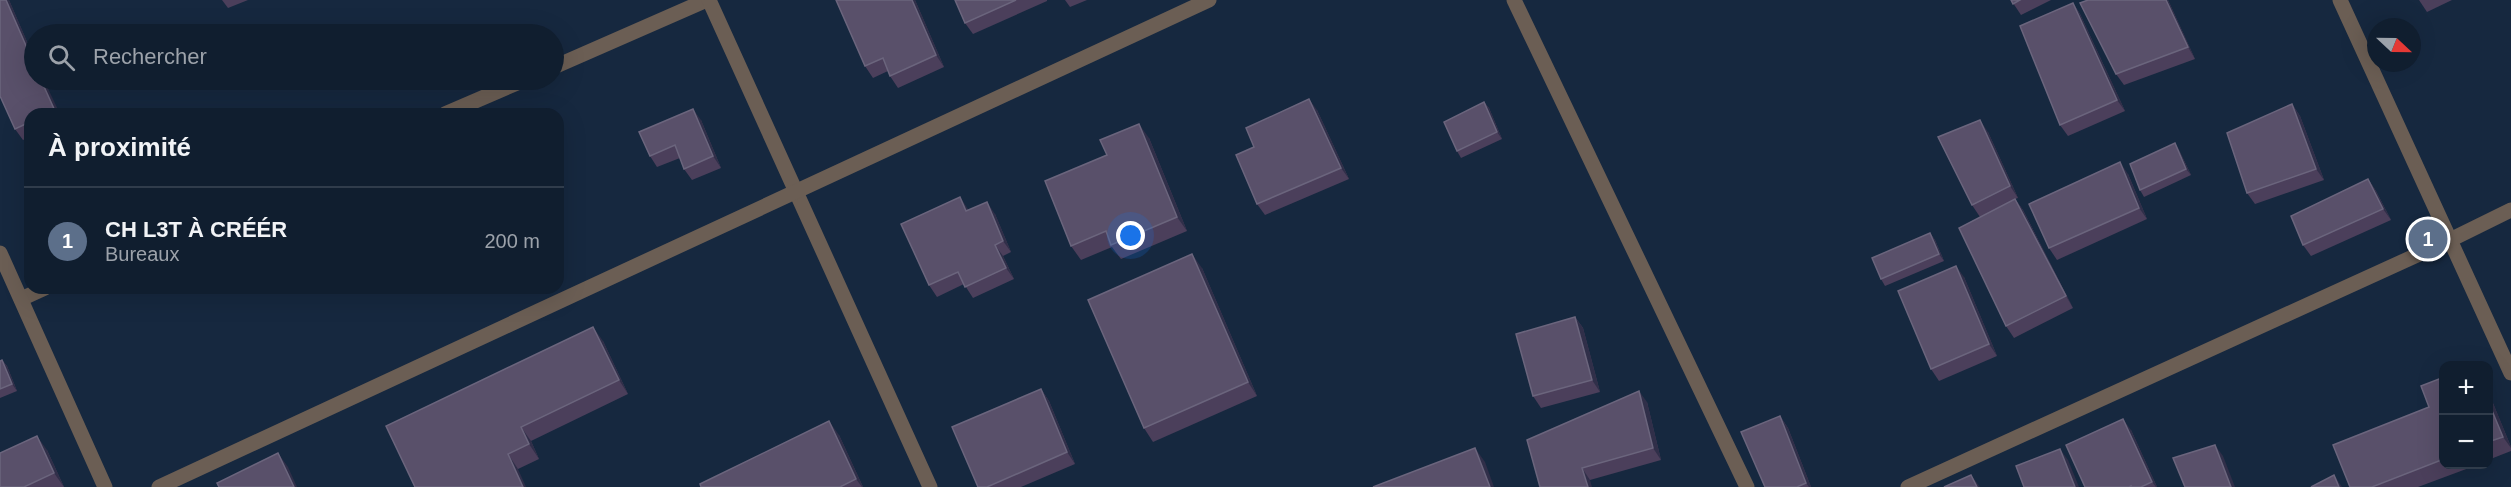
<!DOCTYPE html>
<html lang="fr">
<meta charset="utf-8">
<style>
:root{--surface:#101e2f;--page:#192737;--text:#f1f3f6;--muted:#9ca2aa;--line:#303c4b;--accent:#ea580c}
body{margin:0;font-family:Helvetica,sans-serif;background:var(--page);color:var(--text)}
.controls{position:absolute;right:18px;bottom:18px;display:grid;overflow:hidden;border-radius:12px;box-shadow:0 6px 24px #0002}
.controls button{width:54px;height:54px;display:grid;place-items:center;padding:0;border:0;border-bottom:2px solid var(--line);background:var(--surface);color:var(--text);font:30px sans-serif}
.compass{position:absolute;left:2367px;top:18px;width:54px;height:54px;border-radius:50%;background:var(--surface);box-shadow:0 6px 24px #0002;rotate:112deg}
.you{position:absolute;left:1131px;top:236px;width:21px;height:21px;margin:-15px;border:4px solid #fff;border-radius:50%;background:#1a73e8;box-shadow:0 0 0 9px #1a73e833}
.badge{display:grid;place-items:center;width:39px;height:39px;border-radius:50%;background:var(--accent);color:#fff;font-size:20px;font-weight:700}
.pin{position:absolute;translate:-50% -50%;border:3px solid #fff;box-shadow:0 2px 6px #0006}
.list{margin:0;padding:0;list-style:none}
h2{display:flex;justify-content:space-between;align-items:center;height:78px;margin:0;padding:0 24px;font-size:26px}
h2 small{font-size:20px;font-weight:400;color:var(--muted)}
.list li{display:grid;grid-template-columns:39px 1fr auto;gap:18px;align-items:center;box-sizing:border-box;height:108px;padding:0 24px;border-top:2px solid var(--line)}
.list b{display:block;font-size:22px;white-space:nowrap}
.list p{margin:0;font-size:20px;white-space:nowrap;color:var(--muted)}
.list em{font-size:20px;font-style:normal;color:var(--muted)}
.icon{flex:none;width:33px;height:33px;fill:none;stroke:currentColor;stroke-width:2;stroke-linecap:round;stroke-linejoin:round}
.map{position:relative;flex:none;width:2511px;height:487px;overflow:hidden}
.search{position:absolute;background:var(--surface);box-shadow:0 6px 24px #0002;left:24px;top:24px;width:540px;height:66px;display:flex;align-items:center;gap:15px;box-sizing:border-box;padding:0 21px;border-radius:33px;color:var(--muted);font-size:22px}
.panel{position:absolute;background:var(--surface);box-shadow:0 6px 24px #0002;left:24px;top:108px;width:540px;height:186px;border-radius:18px}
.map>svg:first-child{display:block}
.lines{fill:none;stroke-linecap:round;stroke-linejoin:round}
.service{stroke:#6b5e54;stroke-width:15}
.minor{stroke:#6b5e54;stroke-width:15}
.wall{fill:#4b3f5b}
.shaded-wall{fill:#302f49}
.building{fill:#59506a;stroke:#6b657d;stroke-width:1.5}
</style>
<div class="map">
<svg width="2511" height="487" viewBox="0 0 2511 487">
<rect width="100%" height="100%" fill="#16283f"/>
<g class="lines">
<g class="service">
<polyline points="554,67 707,0"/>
<polyline points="445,114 524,80"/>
<polyline points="21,299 45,288"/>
</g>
<g class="minor">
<polyline points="709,0 930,487"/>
<polyline points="1514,0 1747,487"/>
<polyline points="2340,0 2511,373"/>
<polyline points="0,253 105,487"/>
<polyline points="159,487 1209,0"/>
<polyline points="1908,487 2450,240 2511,210"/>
</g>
</g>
<g class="wall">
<polygon points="9,0 34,58 34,80 60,114 30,114 30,137 23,140 15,129"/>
<polygon points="222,0 248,0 228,8"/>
<polygon points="836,0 915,0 944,67 898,88 890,76 888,71 873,78 865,66"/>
<polygon points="955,0 1047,0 1047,1 973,34 965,23"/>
<polygon points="1065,0 1087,0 1070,7"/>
<polygon points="2011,0 2051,0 2021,15"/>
<polygon points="2168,0 2195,59 2124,85 2116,74"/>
<polygon points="2419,0 2452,0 2427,12"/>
<polygon points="2073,3 2080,14 2125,111 2068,136 2060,125"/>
<polygon points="1484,102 1489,108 1502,139 1461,158 1457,151"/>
<polygon points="2292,104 2300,116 2324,180 2255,204 2247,193"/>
<polygon points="1317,110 1349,179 1265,215 1257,204 1254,147"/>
<polygon points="701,120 721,168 692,180 684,169 680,158 657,167 650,156"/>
<polygon points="1988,132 2018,198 2015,199 2023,210 2073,308 2014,338 2006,326 1980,217 1972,205"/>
<polygon points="1149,138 1187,231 1121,259 1112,247 1081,260 1071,246"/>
<polygon points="2175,143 2179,150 2191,175 2144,197 2140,190"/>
<polygon points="2128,174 2147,219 2057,260 2049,248"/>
<polygon points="2368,179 2376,191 2391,220 2311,256 2303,245"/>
<polygon points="968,210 995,214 1011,252 1003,256 1014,279 973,298 964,284 937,297 929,285"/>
<polygon points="1930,233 1935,240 1944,261 1885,286 1881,279"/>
<polygon points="1202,268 1257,396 1153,442 1144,428"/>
<polygon points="1964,277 1997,356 1939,381 1931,369"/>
<polygon points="1575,317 1583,328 1600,392 1541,408 1533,396"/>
<polygon points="603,341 628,394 531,441 539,459 518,469 415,487"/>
<polygon points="2,360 7,366 17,391 0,398 0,361"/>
<polygon points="2444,377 2444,465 2477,465 2418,487 2350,487 2429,407"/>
<polygon points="1041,389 1049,401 1075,464 1021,487 978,487"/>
<polygon points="2488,391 2511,447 2511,451 2488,460"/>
<polygon points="1647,402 1661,460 1590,480 1540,487"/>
<polygon points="1780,416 1788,428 1811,487 1765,487"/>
<polygon points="2131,430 2157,487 2085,487"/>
<polygon points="839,435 863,487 701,487"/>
<polygon points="47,450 64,487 0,487"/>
</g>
<g class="shaded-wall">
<polygon points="6,0 9,0 34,58 34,64"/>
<polygon points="912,0 915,0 944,67 936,55"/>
<polygon points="2166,0 2168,0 2195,59 2188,47"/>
<polygon points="2073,3 2080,14 2125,111 2117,100"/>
<polygon points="41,80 44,80 60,114 58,114 55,111"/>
<polygon points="1309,99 1317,110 1349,179 1341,168"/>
<polygon points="1484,102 1489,108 1502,139 1497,132"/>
<polygon points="2292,104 2300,116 2324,180 2316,169"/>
<polygon points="693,109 701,120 721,168 713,156"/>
<polygon points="1980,120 1988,132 2018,198 2010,186"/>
<polygon points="1139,124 1149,138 1187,231 1177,217"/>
<polygon points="2175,143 2179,150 2191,175 2186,169"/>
<polygon points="2120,162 2128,174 2147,219 2139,208"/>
<polygon points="2368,179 2376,191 2391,220 2383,209"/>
<polygon points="960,197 968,209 974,223 966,211"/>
<polygon points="2015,199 2023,210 2073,308 2066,296"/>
<polygon points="987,202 995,214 1011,252 1003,241"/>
<polygon points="1930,233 1935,240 1944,261 1939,254"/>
<polygon points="995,245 1003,256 1014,279 1006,268"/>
<polygon points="1192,254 1202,268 1257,396 1248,382"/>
<polygon points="1956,266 1964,277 1997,356 1989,344"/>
<polygon points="1575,317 1583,328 1600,392 1592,380"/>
<polygon points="593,327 603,341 628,394 619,380"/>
<polygon points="2,360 7,366 17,391 12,384"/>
<polygon points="1041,389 1049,401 1075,464 1067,452"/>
<polygon points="1639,391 1647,402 1661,460 1653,448"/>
<polygon points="2488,391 2511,447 2511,448 2503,437 2488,401"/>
<polygon points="1780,416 1788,428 1811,487 1809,487 1806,483"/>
<polygon points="2123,419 2131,430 2157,487 2156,487 2152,482"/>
<polygon points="829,421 839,435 863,487 862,487 856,479"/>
<polygon points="521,427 531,441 539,459 529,444"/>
<polygon points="37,436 47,450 64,487 54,473"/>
<polygon points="2215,445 2223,456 2235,487 2231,487"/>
<polygon points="1475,448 1485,462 1494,487 1490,487"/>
<polygon points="2060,449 2068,460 2079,487 2075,487"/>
<polygon points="278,453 288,467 297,487 294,487"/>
<polygon points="508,454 518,469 526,487 523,487"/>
<polygon points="1582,468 1590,480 1592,487 1588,487"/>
<polygon points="1971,475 1980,487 1977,487"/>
<polygon points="2334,475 2342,487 2339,487"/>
</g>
<g class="building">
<polygon points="0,0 6,0 34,64 34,80 41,80 55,111 49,114 30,114 30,122 15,129 0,96"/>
<polygon points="836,0 912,0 936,55 890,76 883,58 865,66"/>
<polygon points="955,0 1016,0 965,23"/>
<polygon points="2011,0 2020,0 2013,4"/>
<polygon points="2088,0 2166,0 2188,47 2116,74 2080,3"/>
<polygon points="2073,3 2117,100 2060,125 2020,26"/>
<polygon points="1309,99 1341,168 1257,204 1236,155 1254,147 1246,128"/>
<polygon points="1484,102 1497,132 1457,151 1444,122"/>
<polygon points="2292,104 2316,169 2247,193 2227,133"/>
<polygon points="693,109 713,156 684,169 675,145 650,156 639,132"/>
<polygon points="1980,120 2010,186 1972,205 1938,137"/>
<polygon points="1139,124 1177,217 1111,245 1106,231 1071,246 1045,181 1107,155 1100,140"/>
<polygon points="2175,143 2186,169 2140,190 2130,164"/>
<polygon points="2120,162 2139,208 2049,248 2029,204"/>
<polygon points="2368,179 2383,209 2303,245 2291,216"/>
<polygon points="960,197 966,211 987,202 1003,241 995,245 1006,268 965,287 958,272 929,285 901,224"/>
<polygon points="2015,199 2066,296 2006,326 1959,228"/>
<polygon points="1930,233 1939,254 1881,279 1872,258"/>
<polygon points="1192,254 1248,382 1144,428 1088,300"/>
<polygon points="1956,266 1989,344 1931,369 1898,291"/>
<polygon points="1575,317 1592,380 1533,396 1516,334"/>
<polygon points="593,327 619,380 521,427 529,444 508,454 523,487 415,487 386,426"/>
<polygon points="2,360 12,384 0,389 0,361"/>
<polygon points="2444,377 2444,459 2372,487 2350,487 2333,445 2429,407 2421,386"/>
<polygon points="1041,389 1067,452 987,487 978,487 952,427"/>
<polygon points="1639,391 1653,448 1582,468 1588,487 1540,487 1527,440"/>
<polygon points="2488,401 2503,437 2488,442"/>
<polygon points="1780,416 1806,483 1797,487 1765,487 1741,432"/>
<polygon points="2123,419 2152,482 2141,487 2131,487 2131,486 2129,487 2085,487 2066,445"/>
<polygon points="829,421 856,479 840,487 701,487 700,484"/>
<polygon points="37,436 54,473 24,487 0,487 0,453"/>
<polygon points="2215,445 2231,487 2185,487 2173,458"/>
<polygon points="1475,448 1490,487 1373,487"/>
<polygon points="2060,449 2075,487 2024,487 2016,466"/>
<polygon points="278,453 294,487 219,487 217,483"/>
<polygon points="1971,475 1977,487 1944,487"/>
<polygon points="2334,475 2339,487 2311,487"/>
</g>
</svg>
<div class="controls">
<button>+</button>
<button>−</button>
</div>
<svg class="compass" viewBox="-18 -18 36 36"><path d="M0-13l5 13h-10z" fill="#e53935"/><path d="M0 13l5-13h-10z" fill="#9ca2aa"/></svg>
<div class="you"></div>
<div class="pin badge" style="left:2428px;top:239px;background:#5c6f8a">1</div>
<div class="search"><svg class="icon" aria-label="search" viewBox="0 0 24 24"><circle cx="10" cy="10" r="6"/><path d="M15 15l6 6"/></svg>Rechercher</div>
<section class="panel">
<h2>À proximité<small></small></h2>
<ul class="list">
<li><span class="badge" style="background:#5c6f8a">1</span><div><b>CH L3T À CRÉÉR</b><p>Bureaux</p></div><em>200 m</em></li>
</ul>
</section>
</div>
